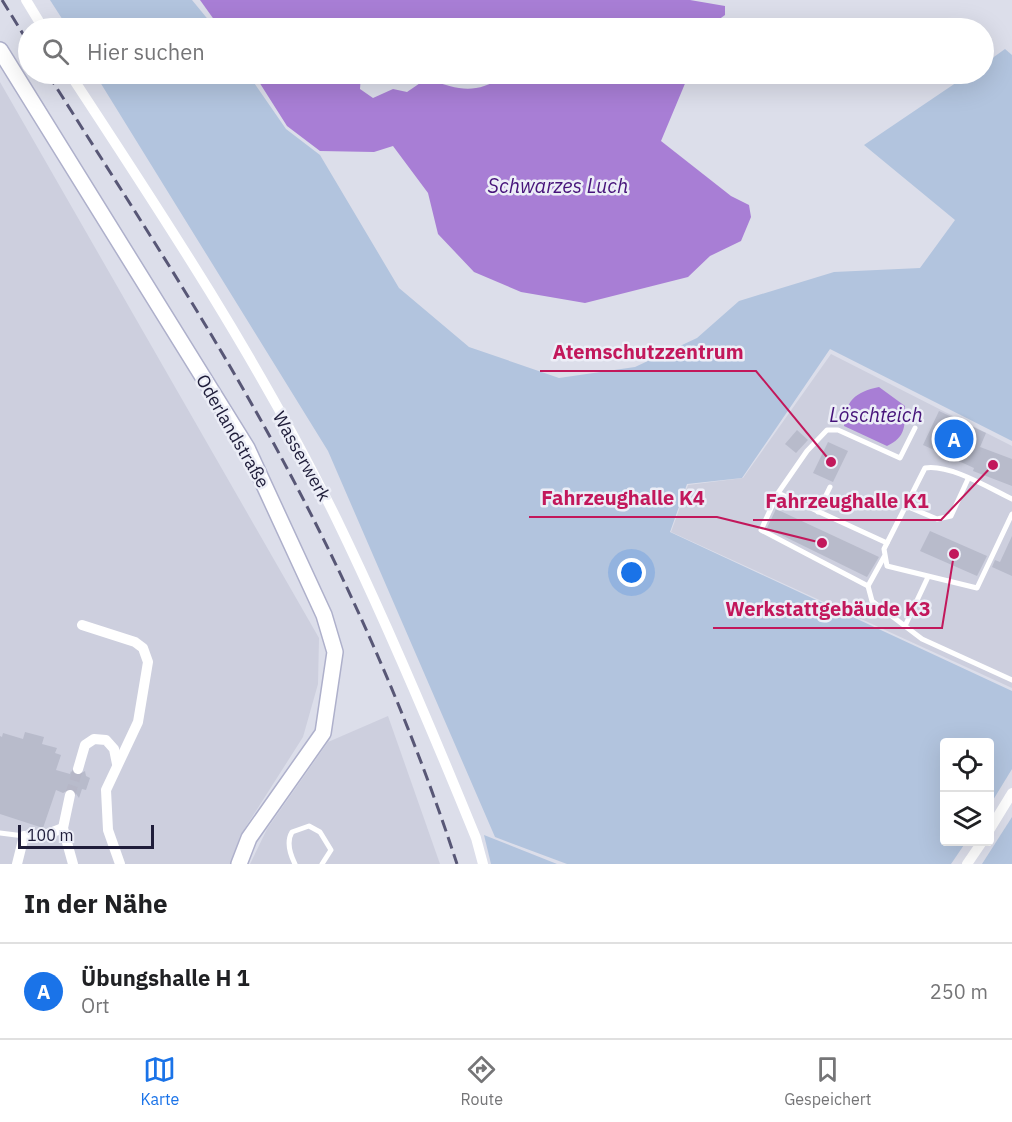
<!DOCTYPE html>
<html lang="de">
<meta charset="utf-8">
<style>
:root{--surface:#fff;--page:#f2f2f2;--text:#202124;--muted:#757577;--line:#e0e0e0;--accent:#1a73e8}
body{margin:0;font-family:"IBM Plex Sans",sans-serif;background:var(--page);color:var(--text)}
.controls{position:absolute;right:18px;bottom:18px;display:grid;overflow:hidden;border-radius:6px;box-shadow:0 6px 24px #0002}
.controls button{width:54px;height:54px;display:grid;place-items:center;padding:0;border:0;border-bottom:2px solid var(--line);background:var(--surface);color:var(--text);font:30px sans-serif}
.scale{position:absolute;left:18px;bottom:15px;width:136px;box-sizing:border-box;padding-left:6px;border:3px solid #1f1d3a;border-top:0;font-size:16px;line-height:21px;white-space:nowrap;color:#1f1d3a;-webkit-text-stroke:4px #eceef7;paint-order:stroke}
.you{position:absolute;left:632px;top:573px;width:21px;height:21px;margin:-15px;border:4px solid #fff;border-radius:50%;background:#1a73e8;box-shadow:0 0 0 9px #1a73e833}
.badge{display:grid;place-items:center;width:39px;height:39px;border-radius:50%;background:var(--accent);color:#fff;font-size:20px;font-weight:700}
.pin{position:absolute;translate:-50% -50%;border:3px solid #fff;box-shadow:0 2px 6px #0006}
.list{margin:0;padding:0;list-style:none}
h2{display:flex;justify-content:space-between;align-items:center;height:78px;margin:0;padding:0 24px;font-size:26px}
h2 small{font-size:20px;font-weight:400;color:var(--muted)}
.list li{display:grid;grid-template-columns:39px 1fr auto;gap:18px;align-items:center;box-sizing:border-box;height:96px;padding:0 24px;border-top:2px solid var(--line)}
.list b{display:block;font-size:22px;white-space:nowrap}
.list p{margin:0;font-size:20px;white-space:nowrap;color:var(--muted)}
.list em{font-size:20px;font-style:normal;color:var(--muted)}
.icon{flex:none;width:33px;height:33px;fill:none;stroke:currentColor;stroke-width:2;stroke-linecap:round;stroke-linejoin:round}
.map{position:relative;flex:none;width:1012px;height:864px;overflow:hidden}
.search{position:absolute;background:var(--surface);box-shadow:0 6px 24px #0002;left:18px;right:18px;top:18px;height:66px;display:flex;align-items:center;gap:15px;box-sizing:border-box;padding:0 21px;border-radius:33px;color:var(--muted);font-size:22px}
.sheet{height:174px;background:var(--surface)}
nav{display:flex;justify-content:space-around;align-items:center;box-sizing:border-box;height:84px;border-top:2px solid var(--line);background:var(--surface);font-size:16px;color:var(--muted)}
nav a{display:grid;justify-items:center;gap:3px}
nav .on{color:var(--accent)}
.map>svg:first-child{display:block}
.built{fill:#cdcfde}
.green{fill:#b2c4de}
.water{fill:#a87ed5}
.building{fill:#b8bbcb}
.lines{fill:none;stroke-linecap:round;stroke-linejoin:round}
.street-tunnel{stroke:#b6b7c7;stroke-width:10;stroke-dasharray:10 5;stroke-linecap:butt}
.secondary-casing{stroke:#aeb0cb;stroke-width:18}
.lane{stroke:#fff;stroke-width:5}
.street{stroke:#fff;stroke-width:10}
.secondary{stroke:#fff;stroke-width:15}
.rail{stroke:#585776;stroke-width:3;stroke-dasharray:12 6;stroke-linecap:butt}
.labels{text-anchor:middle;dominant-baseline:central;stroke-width:5;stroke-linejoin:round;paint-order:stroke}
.street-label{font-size:18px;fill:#1f1d3a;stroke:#eceef7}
.water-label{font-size:20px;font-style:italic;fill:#46137a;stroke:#eceef7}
.leader{fill:none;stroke:#c2185b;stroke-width:2}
.callout-dot{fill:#c2185b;stroke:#eceef7;stroke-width:2}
.callout-label{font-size:20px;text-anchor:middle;font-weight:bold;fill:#c2185b;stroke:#eceef7;stroke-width:5;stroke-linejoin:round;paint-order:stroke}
</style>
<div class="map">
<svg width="1012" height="864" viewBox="0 0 1012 864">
<rect width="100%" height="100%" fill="#dcdeea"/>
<g class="built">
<polygon points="0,82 319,638 318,684 303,737 240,836 231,864 0,864"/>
<polygon points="831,354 1012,446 1012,688 671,532 688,485 743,478"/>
<polygon points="388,716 440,864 250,864 267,829 328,742"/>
</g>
<g class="green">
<polygon points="50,0 192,0 215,28 68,28"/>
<polygon points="1005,49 1012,55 1012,441 830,349 742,478 687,484 670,532 1012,691 1012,769 990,805 990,742 944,742 944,842 966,842 951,864 567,864 495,837 328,451 95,74 248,74 286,129 320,155 399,288 469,347 559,378 635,367 697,338 739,301 834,272 920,268 955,220 864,145 969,74 984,74 984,64"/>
<polygon points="1012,817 1012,864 982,864"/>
<polygon points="484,835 557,864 491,864"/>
</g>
<g class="water">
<polygon points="200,0 690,0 725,6 725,15 707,28 220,28"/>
<path d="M254 74H361L360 89 373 98 393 89 407 92 426 79C462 90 472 95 506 76V74H689L661 141 731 196 749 205 751 217 741 241 710 256 688 277 585 303 521 292 474 272 438 234 428 193 393 146 374 152 320 151 287 126Z"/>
<path d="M879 387 905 406C905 426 906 437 887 446L844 426C845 401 855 392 879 387Z"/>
</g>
<g class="building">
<polygon points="939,411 986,433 980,447 1012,459 1012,486 973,471 974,468 923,445"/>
<polygon points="797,430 808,440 796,453 785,444"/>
<polygon points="828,442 848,451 833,482 813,473"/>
<polygon points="852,491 861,495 856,506 847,502"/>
<polygon points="776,509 879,557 867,577 767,528"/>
<polygon points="930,531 987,556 977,576 920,551"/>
<polygon points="1012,536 1012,576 992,567 995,560 1000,562"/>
<polygon points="25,732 44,737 42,744 57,748 55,753 61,755 56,770 70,774 71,771 76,776 85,771 86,776 90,778 86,790 82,789 79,798 72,788 63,793 56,790 43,828 0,814 0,736 2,737 3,733 23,739"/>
</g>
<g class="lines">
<polyline class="street-tunnel" points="70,795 78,769"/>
<g class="secondary-casing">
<polyline id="secondary" points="0,50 247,448 324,615 335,652 323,733 249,838 239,864"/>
</g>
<g class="lane">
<polyline points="778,493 761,530 868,586 884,557"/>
<path d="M1012 499C989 488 950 464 925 468L884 549 887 566 977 588 1012 514"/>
<polyline points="906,506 937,519 951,516 968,479"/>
<polyline points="818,512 830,487"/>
<polyline points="887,543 778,493 807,451 827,430 838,430 900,458 915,428"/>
<polyline points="868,586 872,601 922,639 1012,680"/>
<polyline points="905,626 928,577"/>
<polyline points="0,833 24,836"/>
<path d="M295 864C290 854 286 842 292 832L309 826 320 832 331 850 322 864"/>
</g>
<g class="street">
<polyline points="26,0 43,28"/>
<path d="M70 74C164 217 260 363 336 518 387 623 432 730 476 838L483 864"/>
<polyline points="82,625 135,642 143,648 148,662 138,722 106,790 108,830 120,864"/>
<polyline points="78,769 85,745 94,739 106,740 114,749 117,764"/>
<polyline points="70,795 63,828 73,864"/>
<polyline points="990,829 1012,793"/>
<polyline points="17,864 24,836 45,835 63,828"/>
<polyline points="967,864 982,842"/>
</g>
<use href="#secondary" class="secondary"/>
<g class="rail">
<polyline points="2,0 28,42"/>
<path d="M48 74C127 200 210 325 281 457 351 587 411 723 457 864"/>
</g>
</g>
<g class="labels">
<g class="street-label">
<text transform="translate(233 431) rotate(60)">Oderlandstraße</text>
<text transform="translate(302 456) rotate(61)">Wasserwerk</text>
</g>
<g class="water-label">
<text x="558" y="185">Schwarzes Luch</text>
<text x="876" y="414">Löschteich</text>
</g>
</g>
<path class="leader" d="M831 462L756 371H540M822 543L717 517H529M993 465L941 520H753M954 554L942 628H713"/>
<g class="callout-dot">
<circle cx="831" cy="462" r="6"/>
<circle cx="822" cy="543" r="6"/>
<circle cx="993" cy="465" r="6"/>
<circle cx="954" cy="554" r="6"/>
</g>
<g class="callout-label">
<text x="648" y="359">Atemschutzzentrum</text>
<text x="623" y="505">Fahrzeughalle K4</text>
<text x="847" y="508">Fahrzeughalle K1</text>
<text x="828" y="616">Werkstattgebäude K3</text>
</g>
</svg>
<div class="controls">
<button><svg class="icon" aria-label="locate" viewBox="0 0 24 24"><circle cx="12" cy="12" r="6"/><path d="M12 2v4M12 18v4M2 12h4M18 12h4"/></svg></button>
<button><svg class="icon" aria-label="layers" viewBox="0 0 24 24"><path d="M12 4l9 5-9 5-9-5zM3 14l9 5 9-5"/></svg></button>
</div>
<div class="scale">100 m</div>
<div class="you"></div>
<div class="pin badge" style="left:954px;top:439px">A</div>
<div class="search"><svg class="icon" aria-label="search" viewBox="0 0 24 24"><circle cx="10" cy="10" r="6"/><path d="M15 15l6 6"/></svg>Hier suchen</div>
</div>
<section class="sheet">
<h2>In der Nähe<small></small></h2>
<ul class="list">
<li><span class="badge">A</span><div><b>Übungshalle H 1</b><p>Ort</p></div><em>250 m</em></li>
</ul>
</section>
<nav>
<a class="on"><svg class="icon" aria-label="map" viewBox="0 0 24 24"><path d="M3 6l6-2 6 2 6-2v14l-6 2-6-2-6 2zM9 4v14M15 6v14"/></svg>Karte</a>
<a><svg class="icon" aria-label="directions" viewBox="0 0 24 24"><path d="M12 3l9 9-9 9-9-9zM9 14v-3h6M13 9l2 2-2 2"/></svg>Route</a>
<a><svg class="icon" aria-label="saved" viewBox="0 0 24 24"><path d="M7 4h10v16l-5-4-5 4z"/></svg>Gespeichert</a>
</nav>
